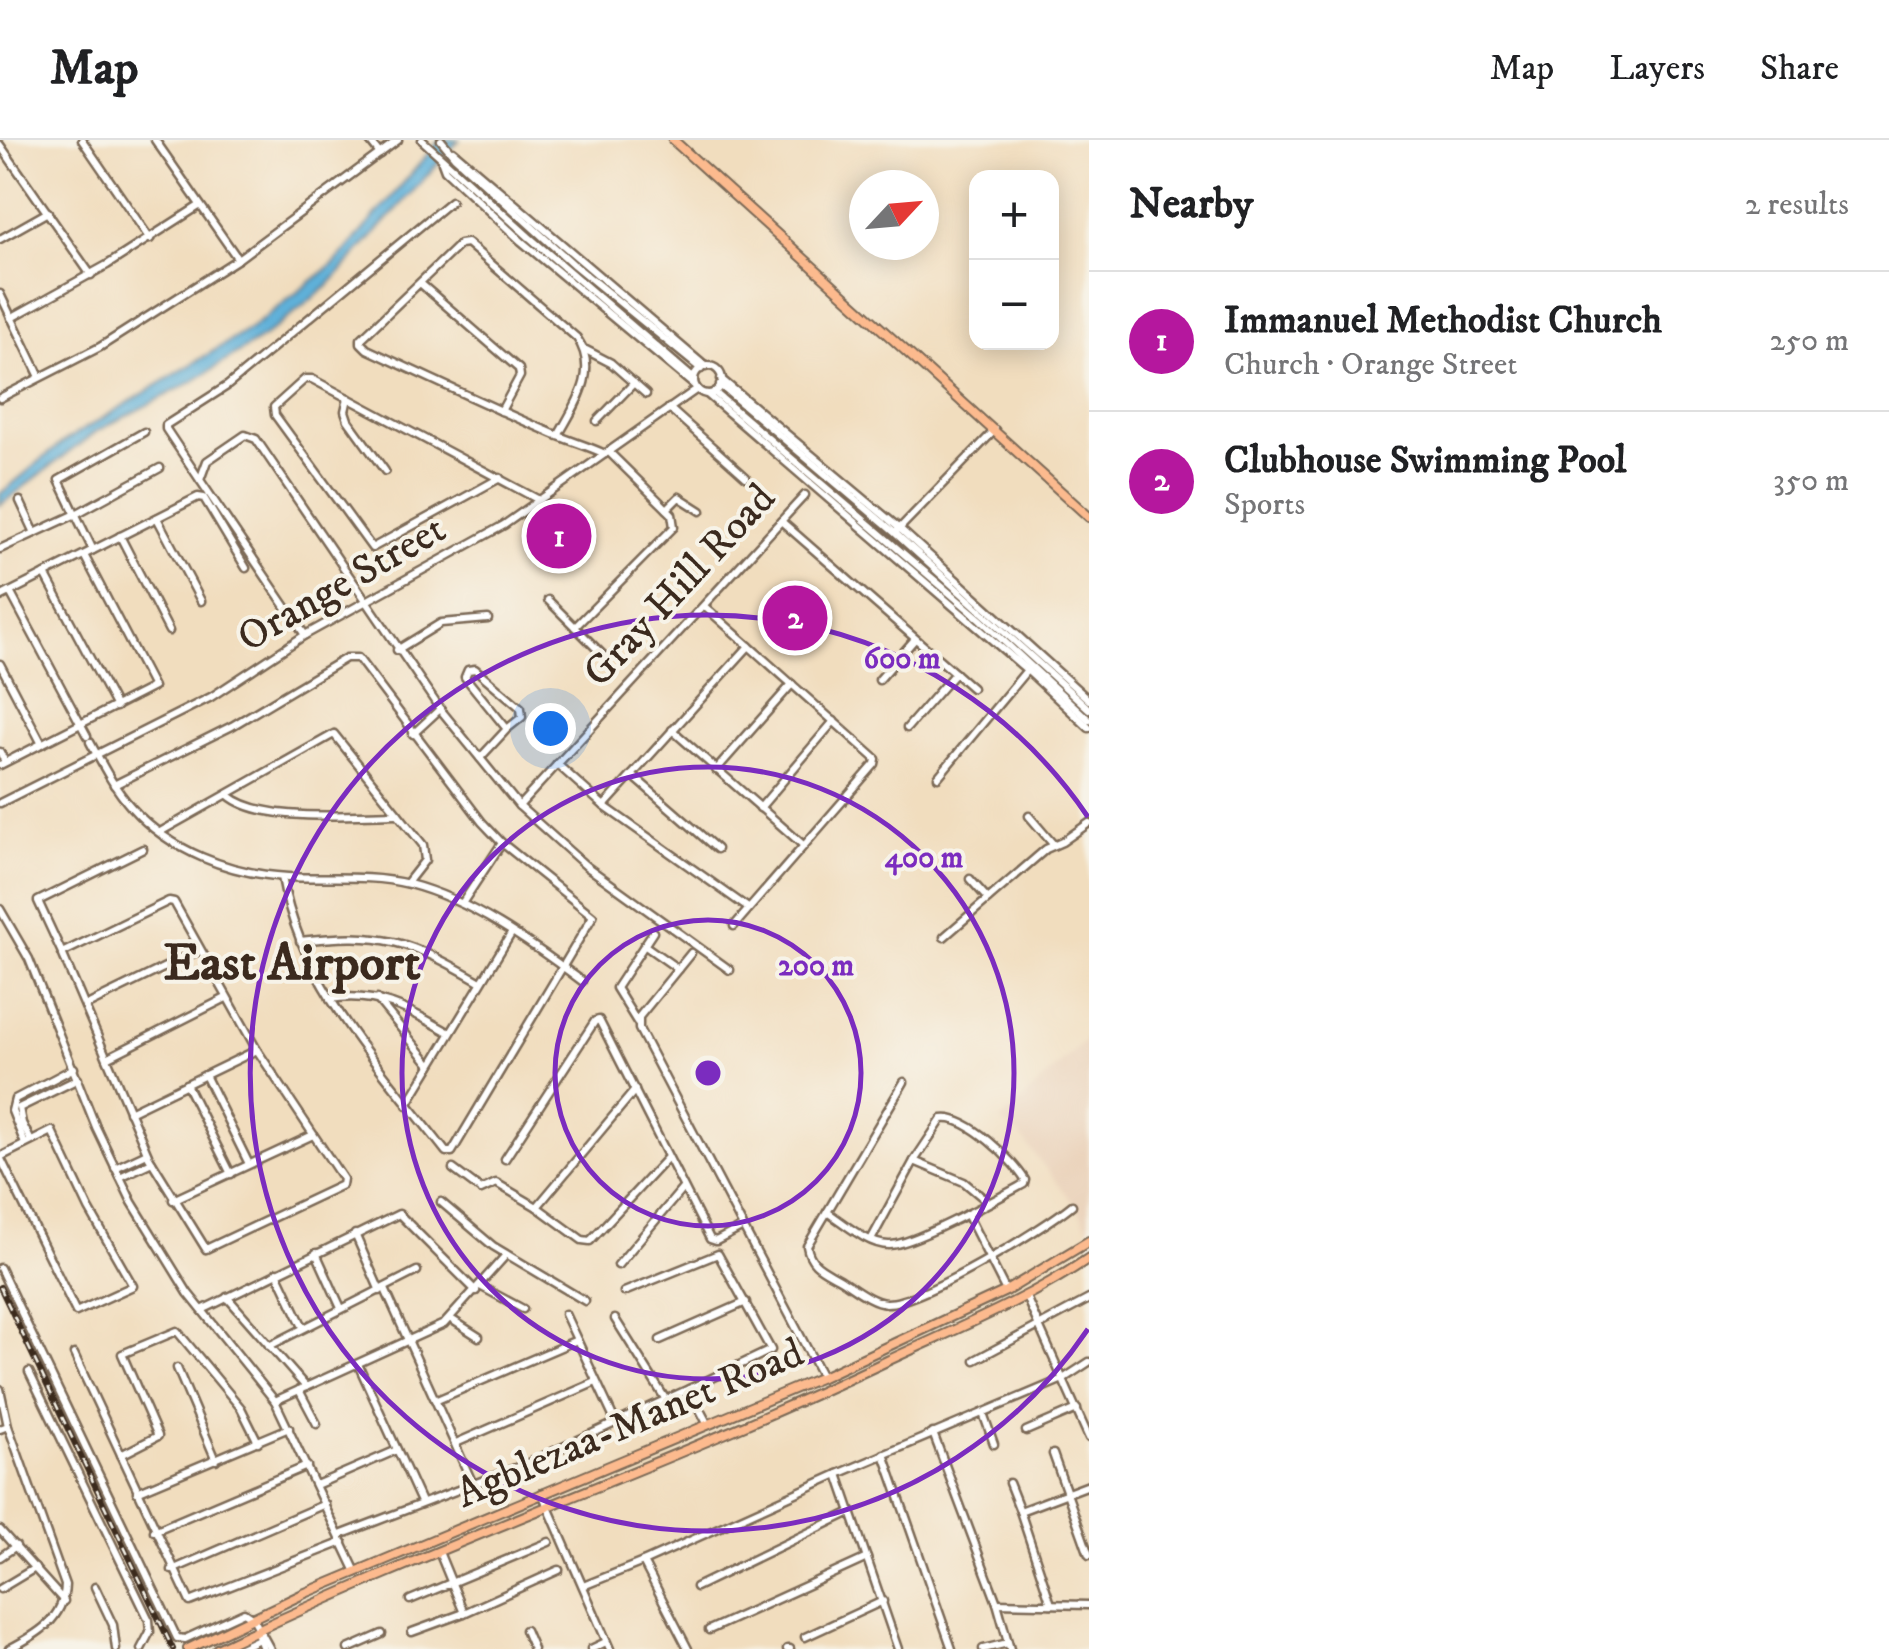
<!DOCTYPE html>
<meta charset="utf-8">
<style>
:root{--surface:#fff;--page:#f6f6f6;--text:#202124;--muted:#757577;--line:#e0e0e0;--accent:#b5179e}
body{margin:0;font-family:"IM FELL DW Pica",serif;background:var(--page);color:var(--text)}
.controls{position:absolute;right:30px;top:30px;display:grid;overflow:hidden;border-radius:20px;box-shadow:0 5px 25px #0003}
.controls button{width:90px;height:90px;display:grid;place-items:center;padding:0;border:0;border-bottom:2px solid var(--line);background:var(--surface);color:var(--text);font:50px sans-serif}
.compass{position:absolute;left:849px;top:30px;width:90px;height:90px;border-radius:50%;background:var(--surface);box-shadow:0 5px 25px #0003;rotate:64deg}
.you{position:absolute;left:550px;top:588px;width:35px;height:35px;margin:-25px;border:8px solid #fff;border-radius:50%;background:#1a73e8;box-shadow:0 0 0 15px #1a73e833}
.badge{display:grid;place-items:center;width:65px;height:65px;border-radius:50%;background:var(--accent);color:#fff;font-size:32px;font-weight:700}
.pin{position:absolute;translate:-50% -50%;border:5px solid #fff;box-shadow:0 2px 10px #0006}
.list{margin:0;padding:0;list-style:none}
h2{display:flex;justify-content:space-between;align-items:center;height:130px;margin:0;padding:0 40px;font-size:42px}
h2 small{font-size:32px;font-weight:400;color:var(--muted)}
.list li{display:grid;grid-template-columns:65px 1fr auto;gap:30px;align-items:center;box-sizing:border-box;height:140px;padding:0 40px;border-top:2px solid var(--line)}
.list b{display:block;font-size:38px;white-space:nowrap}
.list p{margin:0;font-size:32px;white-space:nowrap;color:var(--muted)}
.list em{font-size:32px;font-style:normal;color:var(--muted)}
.map{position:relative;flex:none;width:1089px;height:1509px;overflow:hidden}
header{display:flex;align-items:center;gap:60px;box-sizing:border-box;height:140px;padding:0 50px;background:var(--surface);border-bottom:2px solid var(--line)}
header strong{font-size:48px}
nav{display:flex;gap:55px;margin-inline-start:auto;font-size:35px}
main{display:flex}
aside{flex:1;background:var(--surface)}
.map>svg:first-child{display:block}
.built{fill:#e9cfb6}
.water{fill:#5eb0d9;stroke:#4c6d7c;stroke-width:2.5}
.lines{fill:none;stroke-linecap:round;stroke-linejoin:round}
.minor-casing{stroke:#7b6956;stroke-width:11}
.major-casing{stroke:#7b6956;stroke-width:12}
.minor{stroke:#fff;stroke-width:6}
.major{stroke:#fcba8e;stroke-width:8}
.rail-casing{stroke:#3b2a1e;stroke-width:6}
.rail{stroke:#f7f3e8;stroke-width:2.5;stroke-dasharray:8;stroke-linecap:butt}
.ring{fill:none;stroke:#7b2cbf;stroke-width:5}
.labels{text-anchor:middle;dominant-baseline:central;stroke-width:8;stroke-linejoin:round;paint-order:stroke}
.street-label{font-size:42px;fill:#3b2a1e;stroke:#f7f3e8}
.district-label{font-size:52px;font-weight:bold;fill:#3b2a1e;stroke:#f7f3e8}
.centre{fill:#7b2cbf;stroke:#f7f3e8;stroke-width:5}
.ring-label{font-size:30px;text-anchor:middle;font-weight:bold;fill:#7b2cbf;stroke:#f7f3e8;stroke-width:8;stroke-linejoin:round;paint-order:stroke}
</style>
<header>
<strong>Map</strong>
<nav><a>Map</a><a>Layers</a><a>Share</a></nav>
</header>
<main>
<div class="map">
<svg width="1089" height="1509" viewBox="0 0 1089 1509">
<rect width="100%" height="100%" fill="#f7f3e8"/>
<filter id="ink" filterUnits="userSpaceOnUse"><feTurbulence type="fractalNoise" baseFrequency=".01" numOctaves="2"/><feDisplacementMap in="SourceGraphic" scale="20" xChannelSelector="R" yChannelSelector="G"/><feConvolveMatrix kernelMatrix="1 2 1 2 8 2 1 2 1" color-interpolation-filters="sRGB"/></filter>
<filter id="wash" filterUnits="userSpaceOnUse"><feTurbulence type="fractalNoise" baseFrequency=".0048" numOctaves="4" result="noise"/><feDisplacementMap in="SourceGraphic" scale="40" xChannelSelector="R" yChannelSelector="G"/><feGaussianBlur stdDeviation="2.25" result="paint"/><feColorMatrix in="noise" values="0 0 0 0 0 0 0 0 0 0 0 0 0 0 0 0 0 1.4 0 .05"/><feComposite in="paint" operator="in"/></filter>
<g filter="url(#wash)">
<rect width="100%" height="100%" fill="#f1ddbe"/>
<polygon class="built" points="1089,897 1089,1090 1076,1066 1020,996 1000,981"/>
<polygon class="water" points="440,0 459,0 328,146 265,196 194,241 97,291 0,365 0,354 63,302 250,189 335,123"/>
</g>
<g filter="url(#ink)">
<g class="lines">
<g class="minor-casing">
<g id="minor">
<polyline points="82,0 150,99"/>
<polyline points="155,0 238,119"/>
<polyline points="369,0 380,14"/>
<polyline points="422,0 529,97 694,239"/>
<polyline points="441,0 455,17 574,125 701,229"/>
<polyline points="0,5 91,135"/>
<polyline points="453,11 706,227"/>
<polyline points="442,22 445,30 521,101 695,246"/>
<polyline points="0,99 48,72"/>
<polyline points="420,143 519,229 520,236 501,271"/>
<polyline points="0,154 40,237"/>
<polyline points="11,178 107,125 199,66"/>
<polyline points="586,210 611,223 646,254"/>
<circle cx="708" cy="240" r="14"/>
<polyline points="721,239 899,388 1089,560"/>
<polyline points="720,245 895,393 1089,569"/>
<polyline points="714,252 980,479 1089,580"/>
<polyline points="707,254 1027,530 1089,588"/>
<polyline points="0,258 100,207 238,119 398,0"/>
<polyline points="348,258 345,271 348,280 385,331"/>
<polyline points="669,268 746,337"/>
<polyline points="597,281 634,243"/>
<path d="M558 296C575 265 600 232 577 198L467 103 460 104 361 199V203L367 209C427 237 486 265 547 291 566 300 586 305 605 314"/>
<polyline points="500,338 372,408 275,275 274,267 305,239 312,239 539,360"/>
<polyline points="200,340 166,289 166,285 227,246 451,61"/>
<polyline points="20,361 34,391"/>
<polyline points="667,369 679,357 701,371"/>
<polyline points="157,378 201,461"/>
<polyline points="781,381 972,548"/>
<polyline points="898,390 995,290"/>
<polyline points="120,396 169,491"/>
<polyline points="0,409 74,375 160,328"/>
<polyline points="93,410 59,340 144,292"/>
<polyline points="45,434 116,567"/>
<polyline points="10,452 87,596"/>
<polyline points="0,457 198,357 204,358 246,428"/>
<polyline points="548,460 575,487"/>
<polyline points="704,466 876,619 875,624 734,786"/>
<polyline points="305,495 200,340 207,321 245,295 256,299 440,569 519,666 586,726 730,830"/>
<polyline points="397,510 441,483 488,479"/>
<polyline points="605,517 575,487 674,387 672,374 609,312"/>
<polyline points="0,524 42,604"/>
<polyline points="879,540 915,499"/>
<polyline points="907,588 955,533"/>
<polyline points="672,590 802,704"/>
<polyline points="413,594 440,569"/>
<path d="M90 602C102 624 114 648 131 667 170 711 230 734 288 737 328 739 369 734 409 744 471 760 531 803 582 841"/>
<polyline points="0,612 5,622"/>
<polyline points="480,618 507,589 465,537 468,530 475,529 521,568 522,577 507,589"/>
<polyline points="557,624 604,666 748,768"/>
<polyline points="0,625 153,547 84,415"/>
<polyline points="716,630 792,544"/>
<polyline points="632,635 717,709"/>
<polyline points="938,637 1027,530"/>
<path d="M114 645 232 586 346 518H358L482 682 502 703 593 776 452 1012H446C381 928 301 846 282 737"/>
<path d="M228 655C262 684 353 674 398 674"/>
<polyline points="0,663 211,557 305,495 504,385 697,249"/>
<polyline points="519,666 805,355"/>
<polyline points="604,666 749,506"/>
<polyline points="760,668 834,581"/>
<polyline points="1029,676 1053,704"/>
<polyline points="160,692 334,594 423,705 425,720 407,743"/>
<polyline points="970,739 988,759"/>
<polyline points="463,762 502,703"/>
<polyline points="0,769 29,819 96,987 132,1062 188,1153 275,1261 356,1432"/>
<polyline points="944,797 1046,709 1062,702 1089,683"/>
<path d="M300 801C383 791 410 801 481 842"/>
<polyline points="644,805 678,829"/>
<polyline points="62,813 149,1017 206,1109 342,1045 343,1039 257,910 174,762 169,761 62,813 38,761 143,709"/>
<polyline points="691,813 639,877 639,889 822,1237"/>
<path d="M330 859C377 851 410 870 450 893"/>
<polyline points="377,859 431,925"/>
<polyline points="87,865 200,810"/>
<polyline points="637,882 616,848 653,792"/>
<polyline points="107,918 226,858"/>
<polyline points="205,935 249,1024"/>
<path d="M904 942 807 1106C810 1125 823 1129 838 1138 852 1146 870 1162 886 1163 920 1164 1043 1089 1072 1065"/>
<polyline points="186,944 231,1034"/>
<polyline points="407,965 511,794"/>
<polyline points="129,972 257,910"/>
<polygon points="52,991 89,1069 133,1146 76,1172 0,1017"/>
<polyline points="31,1001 22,983 19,968 78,939"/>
<polyline points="25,1004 12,971 15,959 74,928"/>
<polyline points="505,1019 595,881 599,880 710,1099 716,1101 741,1088"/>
<polyline points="914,1021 964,1042 988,1062"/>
<polyline points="115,1028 147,1013"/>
<polyline points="453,1029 481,1050 496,1043 537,1067 635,950"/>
<polyline points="120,1037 152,1022"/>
<polyline points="173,1060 313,995"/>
<polyline points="441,1062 493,1106 585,1161"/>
<polyline points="537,1067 582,1100 590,1101 667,1018"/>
<path d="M827 1072C844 1083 868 1105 889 1105 912 1106 1000 1057 1024 1044L1025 1040C1013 1020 967 975 942 979L914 1021 871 1100"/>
<polyline points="967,1074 1006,1151"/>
<polyline points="355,1094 380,1151"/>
<polyline points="316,1113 341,1168"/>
<polyline points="618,1125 683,1048"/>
<polyline points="0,1128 177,1498 185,1499 244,1472 253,1478 270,1509"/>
<polyline points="277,1132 303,1187"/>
<polyline points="480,1146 523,1169"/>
<polyline points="385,1149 472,1342"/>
<polyline points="624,1152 718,1114 771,1210 689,1249 708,1285"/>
<polyline points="227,1157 306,1247"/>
<polyline points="1026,1157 1089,1298"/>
<polyline points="202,1170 399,1074 476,1151"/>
<polyline points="565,1174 616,1283"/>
<polyline points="451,1179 479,1197"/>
<polyline points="615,1179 666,1260"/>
<polyline points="660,1200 746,1162"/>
<polyline points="269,1206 417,1131"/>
<polyline points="74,1214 190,1462 343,1402"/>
<polyline points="975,1220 1089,1159"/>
<polyline points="358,1224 421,1362"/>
<polyline points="177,1228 216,1320"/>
<polyline points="29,1232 149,1480 150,1492 141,1509"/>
<polyline points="0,1249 8,1286 0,1289"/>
<polyline points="299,1250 317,1284"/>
<polyline points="437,1260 577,1200"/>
<polyline points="275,1261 444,1184 506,1115"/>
<polyline points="983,1273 994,1304"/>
<path d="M8 1286 65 1445C64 1480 36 1495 9 1509"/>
<polyline points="1026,1291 1077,1269"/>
<polyline points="933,1293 997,1463 1010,1509"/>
<polyline points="456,1303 596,1242"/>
<polyline points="884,1314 952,1509"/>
<polyline points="1053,1314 1089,1415"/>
<polyline points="121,1315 158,1296 122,1214 177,1191 241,1268 258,1302"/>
<polyline points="838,1334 898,1509"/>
<polyline points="1009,1343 1020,1371"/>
<polyline points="316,1345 397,1310"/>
<polyline points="137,1352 289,1288"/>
<polyline points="542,1353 610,1509"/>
<polyline points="0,1390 64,1461"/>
<polyline points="154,1391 307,1326"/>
<polyline points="340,1395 526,1324 689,1249"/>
<polyline points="439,1412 464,1473"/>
<polyline points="0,1417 16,1406"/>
<polyline points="643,1422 688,1509"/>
<polyline points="172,1430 325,1364"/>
<polyline points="583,1446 643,1422 838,1334 1063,1239 1089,1222"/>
<polyline points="95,1447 113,1485 116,1509"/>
<polyline points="696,1447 851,1372"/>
<polyline points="0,1449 35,1428"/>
<polyline points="410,1460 549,1402"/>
<polyline points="997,1463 1089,1465"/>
<polyline points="1051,1464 1020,1371 1089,1345"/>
<polyline points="525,1490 533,1509"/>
<polyline points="709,1490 867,1418"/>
<polyline points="412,1492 464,1473 559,1430"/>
<polyline points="258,1495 263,1509"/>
<polyline points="805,1497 883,1461"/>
<polyline points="238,1509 259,1499"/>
<polyline points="348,1509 382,1494"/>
<polyline points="591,1509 606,1502"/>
<polyline points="787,1509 790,1509"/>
<polyline points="983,1509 1008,1503"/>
</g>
</g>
<g class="major-casing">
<g id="major">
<polyline points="673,0 1089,377"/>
<polyline points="188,1509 303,1454 822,1237 1006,1151 1089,1101"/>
<path d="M217 1509C436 1404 667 1326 887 1221 955 1189 1026 1161 1089 1118"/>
</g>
</g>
<use href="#minor" class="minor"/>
<use href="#major" class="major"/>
<g class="rail-casing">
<polyline id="rail" points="0,1147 173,1509"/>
</g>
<use href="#rail" class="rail"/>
</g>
</g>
<g class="ring">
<circle cx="708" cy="933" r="153"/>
<circle cx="708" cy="933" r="306"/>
<path d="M1088 1189A458 458 0 1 1 1088 677"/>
</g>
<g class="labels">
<g class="street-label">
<text transform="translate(342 444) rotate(-30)">Orange Street</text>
<text transform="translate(680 446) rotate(-47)">Gray Hill Road</text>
<text transform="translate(630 1284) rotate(-23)">Agblezaa-Manet Road</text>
</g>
<g class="district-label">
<text x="292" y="824">East Airport</text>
</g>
</g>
<circle cx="708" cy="933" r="15" class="centre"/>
<g class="ring-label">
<text x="902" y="528">600 m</text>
<text x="924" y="727">400 m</text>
<text x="816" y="835">200 m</text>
</g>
</svg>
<div class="controls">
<button>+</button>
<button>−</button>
</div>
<svg class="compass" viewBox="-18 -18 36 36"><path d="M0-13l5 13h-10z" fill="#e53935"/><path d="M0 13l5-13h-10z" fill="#757577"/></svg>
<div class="you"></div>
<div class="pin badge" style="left:559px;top:396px">1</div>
<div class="pin badge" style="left:795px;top:478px">2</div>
</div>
<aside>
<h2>Nearby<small>2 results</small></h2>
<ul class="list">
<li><span class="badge">1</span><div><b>Immanuel Methodist Church</b><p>Church · Orange Street</p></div><em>250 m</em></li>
<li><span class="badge">2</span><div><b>Clubhouse Swimming Pool</b><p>Sports</p></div><em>350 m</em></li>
</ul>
</aside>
</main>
